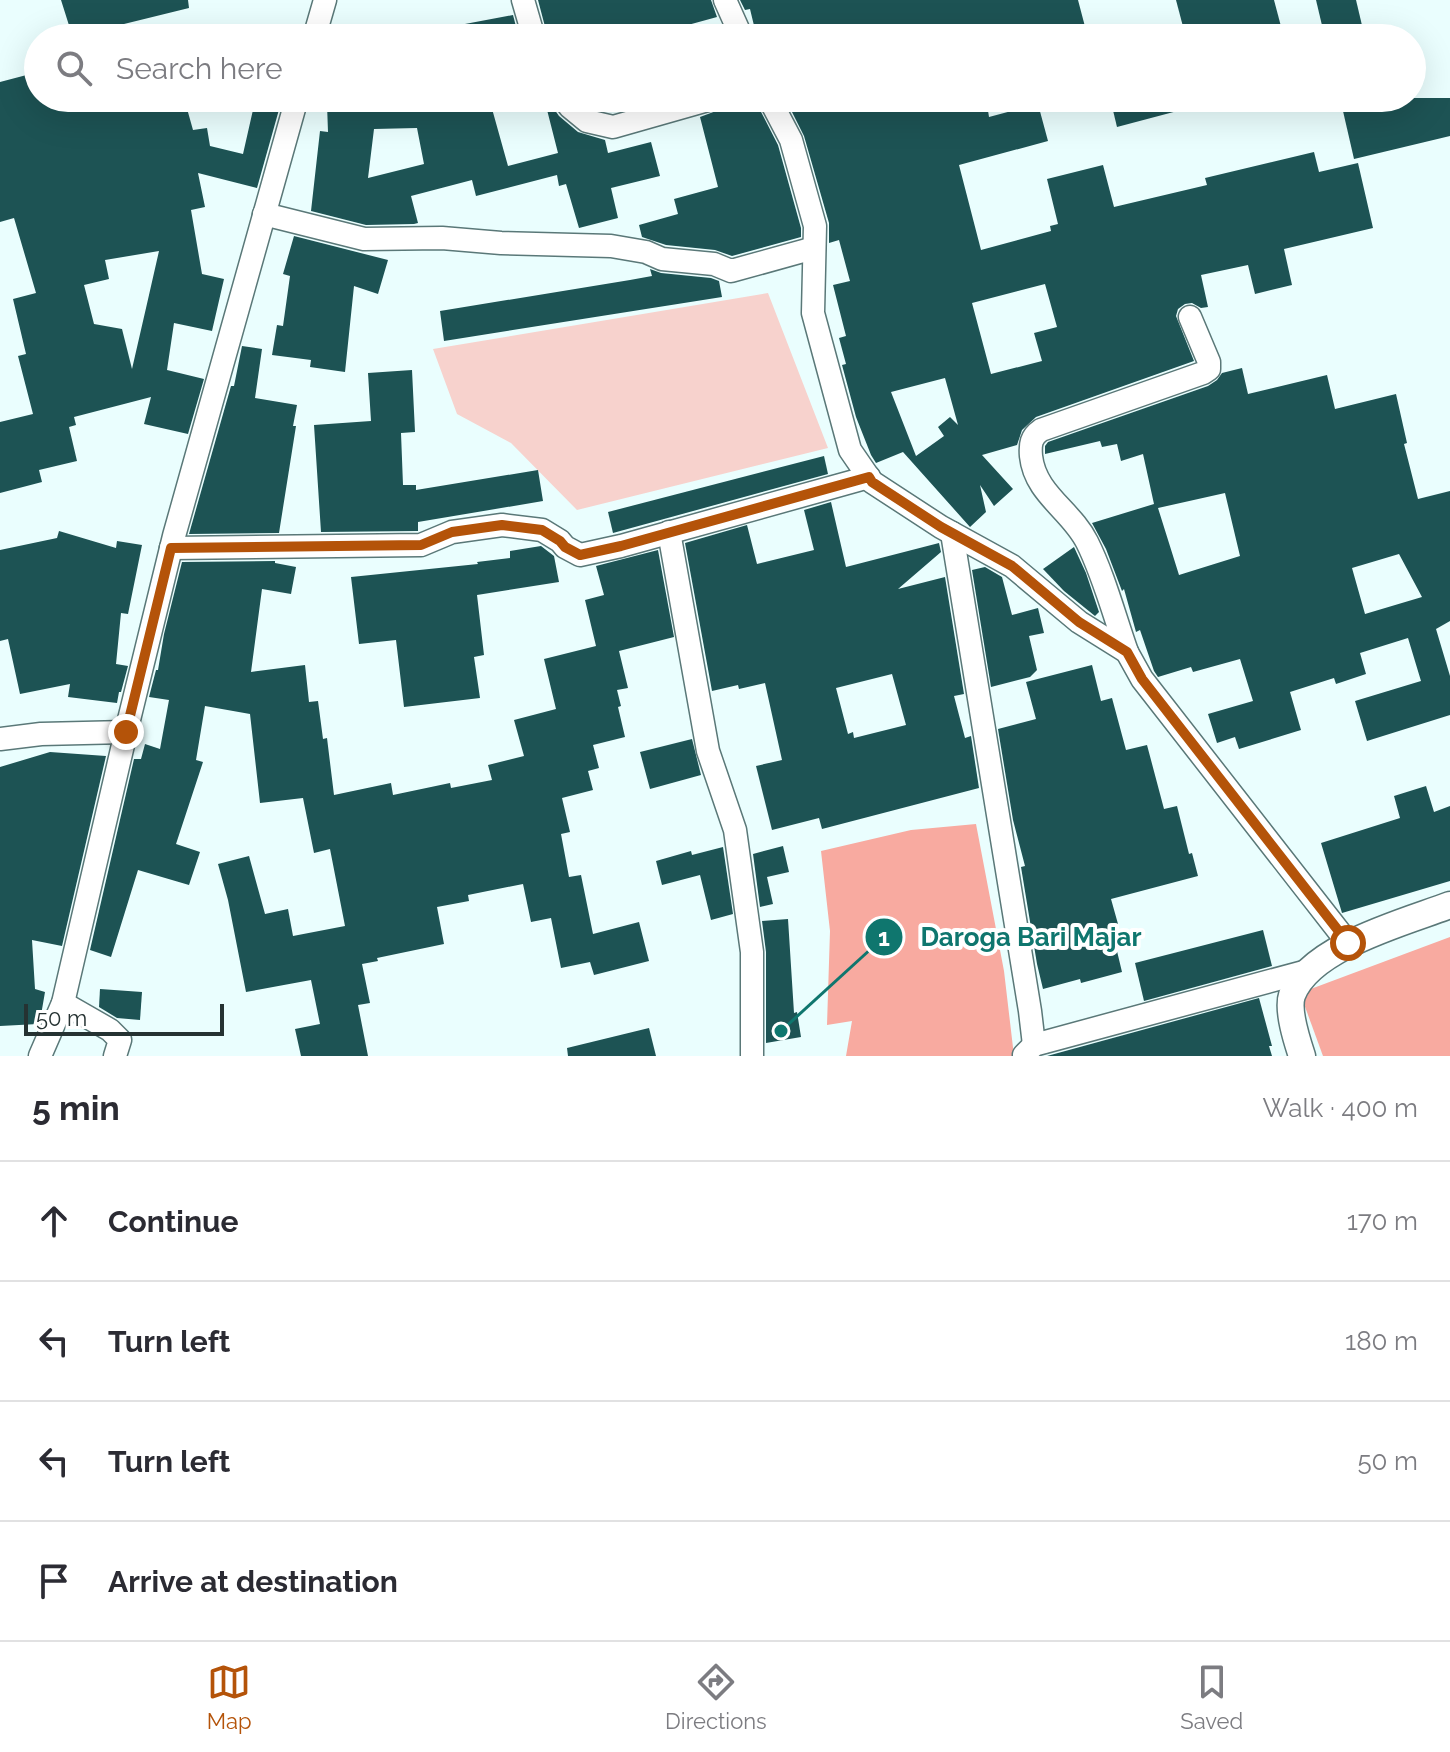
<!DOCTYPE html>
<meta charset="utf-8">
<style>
:root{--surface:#fff;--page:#f7f7f7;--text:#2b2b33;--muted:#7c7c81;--line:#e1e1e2;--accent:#b45309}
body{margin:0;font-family:Raleway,sans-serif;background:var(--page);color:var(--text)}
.scale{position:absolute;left:24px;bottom:20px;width:200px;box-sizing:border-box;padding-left:8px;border:4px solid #253232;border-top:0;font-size:22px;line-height:28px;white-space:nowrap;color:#253232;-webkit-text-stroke:6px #fff;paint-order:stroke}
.stop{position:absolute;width:24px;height:24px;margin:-18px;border:6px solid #b45309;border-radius:50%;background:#fff}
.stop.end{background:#b45309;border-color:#fff;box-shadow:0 2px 8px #0008}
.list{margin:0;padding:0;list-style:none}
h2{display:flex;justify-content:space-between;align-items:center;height:104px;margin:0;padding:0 32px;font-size:34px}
h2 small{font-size:26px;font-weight:400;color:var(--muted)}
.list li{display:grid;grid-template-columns:52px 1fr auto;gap:24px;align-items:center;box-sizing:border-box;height:120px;padding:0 32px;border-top:2px solid var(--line)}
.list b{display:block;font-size:30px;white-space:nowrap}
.list em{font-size:26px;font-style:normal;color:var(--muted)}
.icon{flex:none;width:44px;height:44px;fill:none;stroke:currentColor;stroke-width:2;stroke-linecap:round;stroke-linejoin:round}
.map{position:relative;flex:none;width:1450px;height:1056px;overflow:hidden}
.search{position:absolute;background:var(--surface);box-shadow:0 8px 32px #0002;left:24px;right:24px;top:24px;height:88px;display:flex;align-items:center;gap:20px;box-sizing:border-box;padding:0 28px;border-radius:44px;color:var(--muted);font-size:30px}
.sheet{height:584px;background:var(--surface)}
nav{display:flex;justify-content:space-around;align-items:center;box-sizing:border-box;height:112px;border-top:2px solid var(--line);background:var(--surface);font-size:22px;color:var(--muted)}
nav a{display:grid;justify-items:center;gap:4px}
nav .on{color:var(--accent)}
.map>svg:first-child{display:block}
.green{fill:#f7d2cd}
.water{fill:#f8aaa0}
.building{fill:#1d5354;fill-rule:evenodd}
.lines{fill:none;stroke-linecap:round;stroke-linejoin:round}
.minor-casing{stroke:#5a7878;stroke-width:25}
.tertiary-casing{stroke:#5a7878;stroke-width:29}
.minor{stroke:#fff;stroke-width:22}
.tertiary{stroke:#fff;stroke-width:26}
.route{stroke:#b45309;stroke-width:10}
.leader{fill:none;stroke:#0f766e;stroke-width:3}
.callout-dot{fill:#0f766e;stroke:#fff;stroke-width:3}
.mark-label{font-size:24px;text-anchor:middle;font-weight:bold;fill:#fff}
.callout-label{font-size:26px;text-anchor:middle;font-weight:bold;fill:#0f766e;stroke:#fff;stroke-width:8;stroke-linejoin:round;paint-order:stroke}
</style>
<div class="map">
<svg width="1450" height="1056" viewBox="0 0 1450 1056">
<rect width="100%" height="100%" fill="#eafefe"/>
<polygon class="green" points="768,293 828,448 577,510 511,443 457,414 433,349"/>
<g class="water">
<polygon points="976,824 1004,971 1014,1056 846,1056 852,1021 827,1025 830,931 821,851 911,830"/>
<polygon points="1450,937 1450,1056 1323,1056 1300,993"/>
</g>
<g class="building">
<polygon points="61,0 188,0 189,8 124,24 128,38 73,38"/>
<polygon points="538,0 711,0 717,17 666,31 667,38 548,38"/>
<polygon points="740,0 1078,0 1088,38 998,38 997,33 976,38 757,38 750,9 745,10"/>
<polygon points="1176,0 1274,0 1283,34 1266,38 1186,38"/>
<polygon points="1316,0 1356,0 1365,38 1325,38"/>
<polygon points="513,15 519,38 450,38 449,27"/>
<path d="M38 72V98H184L193 130 207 128 210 146 243 154 255 101 280 106 257 188 198 173 205 207 191 210 202 274 224 279 212 331 174 323 167 370 204 379 188 434 144 424 151 397 74 417 76 425 69 427 77 461 39 470 42 482 0 493V422L33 414 18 356 26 354 13 299 36 293 14 218 0 222V82ZM159 251 149 295 132 369 122 329 94 324 84 285 109 279 105 260Z"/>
<path d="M411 98H489L508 166 558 153 544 98H549L552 106 559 116 578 132 605 140 608 153 651 142 660 176 611 188 618 218 579 228 566 184 559 186 557 175 476 196 472 180 411 196 418 223 414 224 366 225 311 211 320 131 328 132 327 104 412 102ZM417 128 424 164 368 178 374 129Z"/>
<polygon points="729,98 737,98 738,106 756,102 778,145 801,228 801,237 732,256 715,250 666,245 642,237 639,225 678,214 674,199 718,187 700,117 724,108"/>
<path d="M785 98H986L989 117 1038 104 1048 141 959 165 981 250 1051 231 1050 226 1058 224 1047 179 1103 165 1114 207 1207 185 1205 178 1314 152 1319 172 1358 163 1373 228 1284 249 1292 285 1255 294 1248 265 1201 275 1208 307 1201 308 1192 303 1185 304 1178 309 1176 316 1194 361 1036 417 1022 430 1017 445 982 455 1013 489 994 506 980 485 986 512 970 527 903 452 876 463 871 455 856 417 842 365 846 364 839 338 846 336 833 285 850 281 839 240 829 243V223L804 136ZM1045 284 1057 327 1034 333 1042 361 991 374 972 303ZM945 378 958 425 950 417 938 427 944 436 916 456 891 392Z"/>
<polygon points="1110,98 1199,98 1200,105 1117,127"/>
<polygon points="1340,98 1450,98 1450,136 1354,159"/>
<polygon points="294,236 388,260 378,294 354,286 345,372 310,367 311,360 272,355 277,325 283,326 290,276 283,274"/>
<polygon points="650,269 661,273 711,278 719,281 722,297 444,341 440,311 630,280 652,276"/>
<polygon points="242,346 262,349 255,398 297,405 293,426 296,426 279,533 189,534 231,386 234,386"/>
<path d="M1242 368 1248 394 1327 375 1335 409 1396 394 1407 443 1404 444 1418 499 1450 491V621L1436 629 1450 676V715L1367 741 1355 701 1421 681 1408 638 1360 653 1366 674 1336 684 1334 678 1290 692 1301 730 1239 749 1235 737 1217 743 1208 714 1253 701 1240 659 1193 672 1191 667 1158 677 1154 671 1140 630 1136 632 1124 589 1122 591 1106 549 1092 523 1154 504 1143 454 1121 461 1117 444 1102 447 1100 441 1045 454V446L1048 442 1208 386 1217 380 1222 373ZM1225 493 1240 556 1179 575 1158 508ZM1399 554 1422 597 1365 614 1352 568Z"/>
<polygon points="412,370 415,432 401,433 403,485 416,485 416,490 538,470 543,501 418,522 418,531 321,532 314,425 371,421 368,373"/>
<polygon points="824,456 828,474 613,533 608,512"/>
<path d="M831 502 846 567 939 543 941 552 898 589 945 577 964 694 954 696 965 738 971 736 979 788 822 829 819 818 772 830 756 766 782 760 765 683 739 689 738 685 712 691 685 543 747 525 757 564 814 550 804 510ZM892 674 906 725 854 738 853 732 848 734 836 688Z"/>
<polygon points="59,531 116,548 117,541 142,545 128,614 121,613 116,664 128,666 121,692 119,692 117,703 68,697 70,684 20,694 8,639 0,641 0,550 57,538"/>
<polygon points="541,546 554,556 559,582 477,595 484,655 474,657 480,698 404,707 396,640 359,644 351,577 478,564 477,562 510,558 510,551"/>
<polygon points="1074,547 1086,573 1099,612 1095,616 1064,591 1043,569"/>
<polygon points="658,550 674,637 619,651 628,688 617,690 621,706 618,707 625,737 593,745 599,768 588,771 593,790 562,798 570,832 561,834 569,877 581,875 593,934 639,922 649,961 594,975 590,962 561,968 551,918 531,922 523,884 468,895 469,901 437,907 444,944 377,958 378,961 362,964 370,1003 358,1005 368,1056 301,1056 295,1029 320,1024 311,980 246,992 228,900 218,864 249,856 265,914 288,909 293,936 345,926 330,849 314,853 303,798 260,803 250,714 205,706 196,760 203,762 176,844 200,852 189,885 138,870 111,957 90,950 134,759 141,759 145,744 160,749 169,700 149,697 156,670 158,670 164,634 182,562 275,561 275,563 296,567 291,594 262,589 251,672 305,665 309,702 318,701 323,739 327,738 334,795 391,783 393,795 450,783 451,788 492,780 488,765 524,756 514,720 556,709 544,659 596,646 585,600 604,595 596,566"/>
<polygon points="985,567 1002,577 1012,615 1038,608 1044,633 1029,636 1037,670 1030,677 991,687 972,570"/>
<polygon points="1092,665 1101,701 1112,698 1126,750 1147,745 1164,809 1177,806 1189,854 1192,853 1198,876 1111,899 1118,924 1111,926 1122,972 1081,983 1080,979 1043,989 1037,964 1021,867 1025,866 1013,820 998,729 1036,719 1026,682"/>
<polygon points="692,739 701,775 650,789 640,752"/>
<polygon points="50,752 106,756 62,946 32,940 35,989 45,992 40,1021 38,1024 0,1026 0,767"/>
<polygon points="1426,786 1434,812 1450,806 1450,881 1342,913 1321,843 1400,818 1394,796"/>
<polygon points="783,846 789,872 767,877 773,904 760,907 753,854"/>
<polygon points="723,847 733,914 711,920 700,875 662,885 656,861 691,851 692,855"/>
<polygon points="788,919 794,1013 797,1012 801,1037 766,1043 766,952 762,921"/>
<polygon points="1263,930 1272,966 1144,1001 1135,963"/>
<polygon points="100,989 142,992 140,1020 117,1018 99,1007"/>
<polygon points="1259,998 1272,1046 1269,1046 1272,1056 1047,1056"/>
<polygon points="649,1028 656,1056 568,1056 567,1048"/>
</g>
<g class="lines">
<g class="minor-casing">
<g id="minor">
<polyline points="523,0 534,38"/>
<polyline points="725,0 742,38"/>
<polyline points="314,38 325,0"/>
<polyline points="563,98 570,107 587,121 613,127 715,98"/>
<polyline points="769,98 791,140 815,226 813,313 850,450 872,482 941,527 1012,566 1079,622 1127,652 1142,679 1348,943"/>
<polyline points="264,214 364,239 442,238 501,243 611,246 646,252 662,259 714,264 731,271 814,248"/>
<polyline points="669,532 708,751 735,830 752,952 752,1056"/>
<polyline points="952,533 1030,1011 1034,1045"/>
<polyline points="171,548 421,545 452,532 502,525 542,530 560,541 565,547 580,555 621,546 869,477"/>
<path d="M1127 652C1114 615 1104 576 1087 542 1071 510 1035 494 1031 456 1030 444 1031 437 1041 430L1203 373 1209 369V362L1190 317"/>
<polyline points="0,739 41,734 126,732"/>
<polyline points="63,1003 110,1030 120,1040 115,1056"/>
<polyline points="1024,1055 1034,1045 1307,971"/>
<polyline points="40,1056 63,1003 126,732 174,536 297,98"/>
</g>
</g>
<g class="tertiary-casing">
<path id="tertiary" d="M1302 1056C1297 1041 1287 1010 1292 995 1310 947 1405 922 1450 905"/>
</g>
<use href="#minor" class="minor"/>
<use href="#tertiary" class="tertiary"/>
</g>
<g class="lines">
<polyline class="route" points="126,732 171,548 421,545 452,532 502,525 542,530 560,541 565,547 580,555 621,546 869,477 872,482 941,527 1012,566 1079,622 1127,652 1142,679 1348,943"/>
</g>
<path class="leader" d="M781 1031L884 937"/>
<g class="callout-dot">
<circle cx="781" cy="1031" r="8"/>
<circle cx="884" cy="937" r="20"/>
</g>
<g class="mark-label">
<text x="884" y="946">1</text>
</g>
<g class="callout-label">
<text x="1031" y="946">Daroga Bari Majar</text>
</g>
</svg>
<div class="scale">50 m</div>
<div class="stop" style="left:1348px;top:943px"></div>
<div class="stop end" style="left:126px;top:732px"></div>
<div class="search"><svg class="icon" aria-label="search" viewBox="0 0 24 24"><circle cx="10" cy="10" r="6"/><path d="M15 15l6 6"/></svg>Search here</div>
</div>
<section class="sheet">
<h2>5 min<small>Walk · 400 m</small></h2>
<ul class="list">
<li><svg class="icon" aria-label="ahead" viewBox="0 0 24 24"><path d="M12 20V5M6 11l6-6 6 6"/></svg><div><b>Continue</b></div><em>170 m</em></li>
<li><svg class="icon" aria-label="left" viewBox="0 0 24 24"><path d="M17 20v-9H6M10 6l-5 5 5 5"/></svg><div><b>Turn left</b></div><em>180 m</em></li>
<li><svg class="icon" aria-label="left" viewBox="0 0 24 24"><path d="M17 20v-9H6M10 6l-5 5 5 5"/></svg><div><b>Turn left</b></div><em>50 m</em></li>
<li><svg class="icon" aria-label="arrive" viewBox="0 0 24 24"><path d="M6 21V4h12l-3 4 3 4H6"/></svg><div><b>Arrive at destination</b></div></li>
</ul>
</section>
<nav>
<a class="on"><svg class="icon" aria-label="map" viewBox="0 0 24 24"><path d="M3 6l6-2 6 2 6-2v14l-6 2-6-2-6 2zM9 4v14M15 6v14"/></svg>Map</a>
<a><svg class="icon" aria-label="directions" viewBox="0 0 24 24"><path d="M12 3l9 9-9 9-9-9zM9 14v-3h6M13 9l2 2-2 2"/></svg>Directions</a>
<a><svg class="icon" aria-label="saved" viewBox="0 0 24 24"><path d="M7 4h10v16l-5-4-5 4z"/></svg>Saved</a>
</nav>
